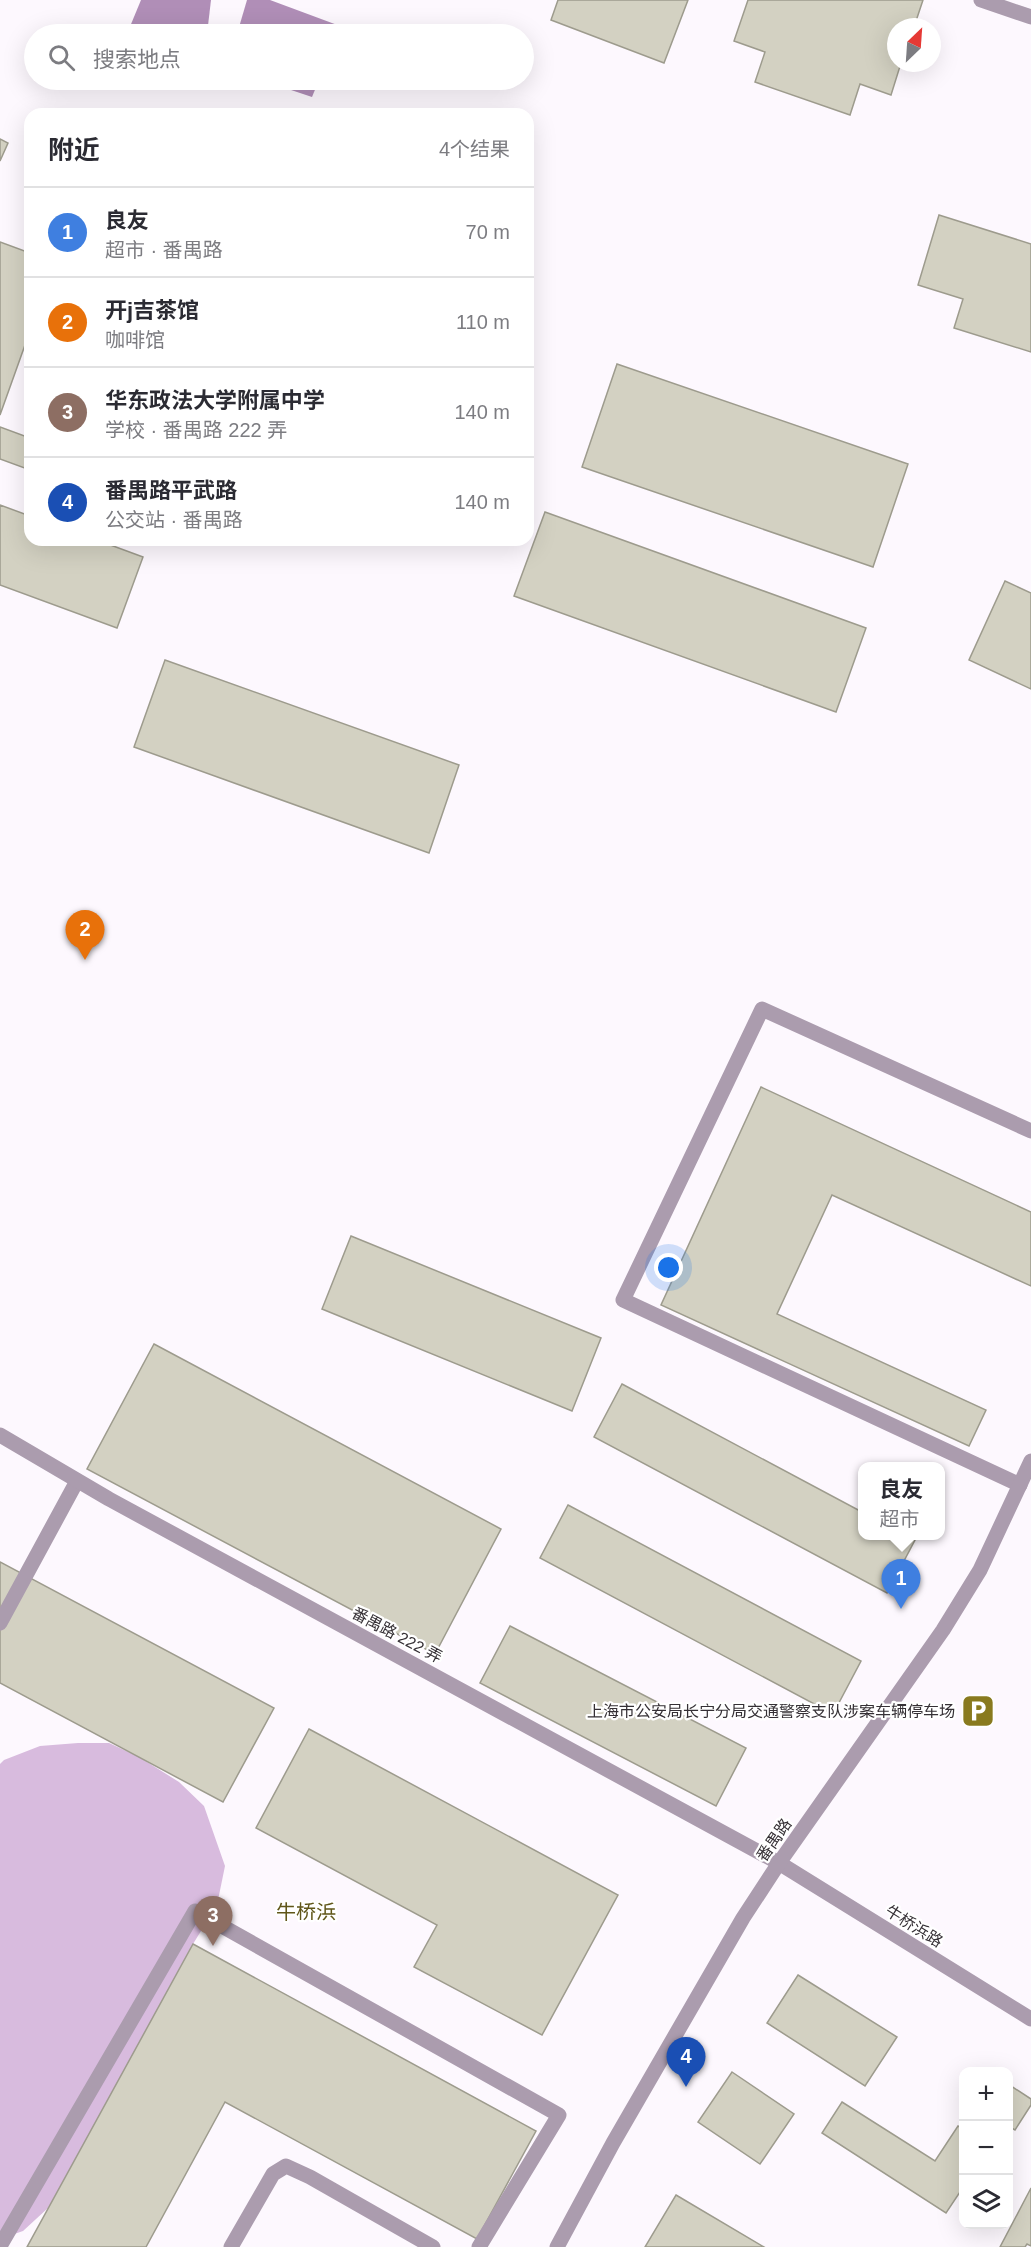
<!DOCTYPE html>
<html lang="zh">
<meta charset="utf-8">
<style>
:root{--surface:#fff;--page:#f2f2f3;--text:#2b2b33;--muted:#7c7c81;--line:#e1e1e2;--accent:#0b8043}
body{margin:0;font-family:Helvetica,"Noto Sans SC",sans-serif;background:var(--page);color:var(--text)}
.controls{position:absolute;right:18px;bottom:18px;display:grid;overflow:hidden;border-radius:12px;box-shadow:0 6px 24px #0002}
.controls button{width:54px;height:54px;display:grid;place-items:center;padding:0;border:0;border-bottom:2px solid var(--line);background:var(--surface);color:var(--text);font:30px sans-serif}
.compass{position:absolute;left:887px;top:18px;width:54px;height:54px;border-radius:50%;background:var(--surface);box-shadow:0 6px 24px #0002;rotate:25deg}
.you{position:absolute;left:669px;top:1268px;width:21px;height:21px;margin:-15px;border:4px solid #fff;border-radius:50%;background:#1a73e8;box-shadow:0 0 0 9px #1a73e833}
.badge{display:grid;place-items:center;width:39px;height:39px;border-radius:50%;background:var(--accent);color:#fff;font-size:20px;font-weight:700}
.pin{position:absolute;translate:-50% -50px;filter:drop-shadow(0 2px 3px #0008)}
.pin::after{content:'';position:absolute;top:32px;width:21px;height:18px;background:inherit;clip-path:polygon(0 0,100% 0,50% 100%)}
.popup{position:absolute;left:858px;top:1462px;width:87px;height:78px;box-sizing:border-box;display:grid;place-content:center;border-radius:12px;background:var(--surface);filter:drop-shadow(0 2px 4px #0005);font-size:20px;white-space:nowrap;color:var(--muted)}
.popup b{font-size:22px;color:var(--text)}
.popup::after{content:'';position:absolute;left:50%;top:100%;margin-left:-12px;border:12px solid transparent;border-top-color:var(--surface)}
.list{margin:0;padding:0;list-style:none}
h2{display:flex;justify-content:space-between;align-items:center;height:78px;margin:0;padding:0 24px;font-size:26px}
h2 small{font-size:20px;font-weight:400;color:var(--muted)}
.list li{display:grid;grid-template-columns:39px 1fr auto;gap:18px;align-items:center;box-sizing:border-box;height:90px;padding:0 24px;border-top:2px solid var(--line)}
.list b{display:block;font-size:22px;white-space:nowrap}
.list p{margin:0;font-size:20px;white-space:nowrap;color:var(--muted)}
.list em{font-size:20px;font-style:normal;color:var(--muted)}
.icon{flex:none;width:33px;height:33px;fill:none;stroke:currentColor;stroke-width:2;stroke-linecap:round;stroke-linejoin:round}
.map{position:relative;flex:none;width:1031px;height:2247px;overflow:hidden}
.search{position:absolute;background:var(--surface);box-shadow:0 6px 24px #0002;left:24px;top:24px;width:510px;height:66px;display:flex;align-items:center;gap:15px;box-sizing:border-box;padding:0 21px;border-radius:33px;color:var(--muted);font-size:22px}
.panel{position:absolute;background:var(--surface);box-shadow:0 6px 24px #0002;left:24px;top:108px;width:510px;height:438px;border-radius:18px}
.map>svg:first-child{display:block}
.green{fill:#d8bbde}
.water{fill:#b08eb7}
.building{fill:#d3d1c2;stroke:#9d9b8d;stroke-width:1.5}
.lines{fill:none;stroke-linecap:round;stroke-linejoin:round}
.service{stroke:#ab9cae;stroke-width:15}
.minor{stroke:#ab9cae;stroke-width:15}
.tertiary{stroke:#ab9cae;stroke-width:15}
.labels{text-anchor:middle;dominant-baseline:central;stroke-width:4.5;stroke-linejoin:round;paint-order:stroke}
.street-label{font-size:16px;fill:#353035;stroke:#fff}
.poi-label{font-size:16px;fill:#353035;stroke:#fff;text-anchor:end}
.quarter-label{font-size:20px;fill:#605619;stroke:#fff}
</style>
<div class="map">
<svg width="1031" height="2247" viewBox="0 0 1031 2247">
<rect width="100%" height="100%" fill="#fdf8fe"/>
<polygon class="green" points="78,1743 109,1743 139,1757 179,1782 204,1806 225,1866 217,1905 193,1944 113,2095 48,2208 23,2231 0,2239 0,1764 4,1760 40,1746"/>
<g class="water">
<polygon points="141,0 211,0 207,34 146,34 129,29"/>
<polygon points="247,0 270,0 340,26 337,34 237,34"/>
<polygon points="261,80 319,80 312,97"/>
</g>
<g class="building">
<polygon points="558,0 688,0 664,63 551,20"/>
<polygon points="748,0 923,0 914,27 896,27 896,63 901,63 891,95 860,84 850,115 755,82 765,52 734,41"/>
<polygon points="0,139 8,143 0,161"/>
<polygon points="939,215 1031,244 1031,352 954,328 963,299 918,285"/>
<polygon points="0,242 30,253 30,331 0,415"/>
<polygon points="617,364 908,464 873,567 582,467"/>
<polygon points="0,427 30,438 30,470 0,459"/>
<polygon points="0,505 30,516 30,540 97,540 143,557 117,628 0,585"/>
<polygon points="545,512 866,628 836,712 514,596"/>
<polygon points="1005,581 1031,593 1031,689 969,660"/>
<polygon points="165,660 459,765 429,853 134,747"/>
<polygon points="761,1087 1031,1212 1031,1286 832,1195 777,1314 986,1410 969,1446 661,1305"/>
<polygon points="351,1236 601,1338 572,1411 322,1309"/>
<polygon points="154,1344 501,1529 435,1654 87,1469"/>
<polygon points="622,1384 862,1512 862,1536 907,1536 915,1540 887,1593 594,1437"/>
<polygon points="568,1505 861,1661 833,1714 540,1558"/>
<polygon points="0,1562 274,1708 223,1802 0,1683"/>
<polygon points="510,1626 746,1748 716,1806 480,1683"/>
<polygon points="309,1729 618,1895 542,2035 414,1967 437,1925 256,1828"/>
<polygon points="193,1944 536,2131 477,2239 225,2102 146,2247 27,2247"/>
<polygon points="798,1975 897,2037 865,2086 767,2023"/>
<polygon points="732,2072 794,2114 760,2164 698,2122"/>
<polygon points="1008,2084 1031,2099 1031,2105 1015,2130 1008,2126"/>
<polygon points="842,2102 935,2161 958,2126 964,2129 964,2186 946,2213 822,2133"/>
<polygon points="1031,2188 1031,2246 1027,2244 1025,2247 1000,2247"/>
<polygon points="676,2195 764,2247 645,2247"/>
</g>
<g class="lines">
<g class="service">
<polyline points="981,0 1031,17"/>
<polyline points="1020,1485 623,1300 762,1009 1031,1131"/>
<polyline points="0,1623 77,1481"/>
<polyline points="0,2246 195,1911 559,2115 479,2247"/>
<polyline points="231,2247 273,2174 286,2166 310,2177 433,2247"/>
</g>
<polyline class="minor" points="0,1435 109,1499 779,1863 1031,2019"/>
<polyline class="tertiary" points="557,2247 613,2143 743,1918 779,1863 943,1630 980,1570 1031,1461"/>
</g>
<defs>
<g id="parking-square" transform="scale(1.725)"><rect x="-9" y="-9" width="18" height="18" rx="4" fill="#897a1f" stroke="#fff"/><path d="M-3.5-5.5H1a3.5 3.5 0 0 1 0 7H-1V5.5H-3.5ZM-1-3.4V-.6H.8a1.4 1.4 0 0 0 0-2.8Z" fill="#fff"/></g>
</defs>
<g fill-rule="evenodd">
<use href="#parking-square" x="978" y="1711"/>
</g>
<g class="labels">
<g class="street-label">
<text transform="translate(397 1635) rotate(28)">番禺路 222 弄</text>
<text transform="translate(774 1840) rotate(-55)">番禺路</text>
<text transform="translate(914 1926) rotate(32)">牛桥浜路</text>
</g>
<g class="poi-label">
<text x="955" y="1711">上海市公安局长宁分局交通警察支队涉案车辆停车场</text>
</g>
<g class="quarter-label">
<text x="306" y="1912">牛桥浜</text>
</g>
</g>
</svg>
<div class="controls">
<button>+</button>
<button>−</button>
<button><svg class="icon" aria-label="layers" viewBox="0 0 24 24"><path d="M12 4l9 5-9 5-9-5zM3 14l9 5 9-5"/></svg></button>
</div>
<svg class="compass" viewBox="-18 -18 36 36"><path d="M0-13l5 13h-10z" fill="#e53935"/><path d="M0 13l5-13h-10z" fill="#7c7c81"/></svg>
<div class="you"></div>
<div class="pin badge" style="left:901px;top:1609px;background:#3f7fe0">1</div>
<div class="popup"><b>良友</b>超市</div>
<div class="pin badge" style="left:85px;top:960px;background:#e8710a">2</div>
<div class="pin badge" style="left:213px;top:1946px;background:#8d6e63">3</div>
<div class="pin badge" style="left:686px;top:2087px;background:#1a4fb4">4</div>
<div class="search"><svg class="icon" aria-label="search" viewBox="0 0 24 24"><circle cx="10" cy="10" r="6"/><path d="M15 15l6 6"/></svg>搜索地点</div>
<section class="panel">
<h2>附近<small>4个结果</small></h2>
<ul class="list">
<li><span class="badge" style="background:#3f7fe0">1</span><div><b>良友</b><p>超市 · 番禺路</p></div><em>70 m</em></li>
<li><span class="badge" style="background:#e8710a">2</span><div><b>开j吉茶馆</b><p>咖啡馆</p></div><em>110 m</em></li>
<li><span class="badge" style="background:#8d6e63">3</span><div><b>华东政法大学附属中学</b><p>学校 · 番禺路 222 弄</p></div><em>140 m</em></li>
<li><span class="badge" style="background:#1a4fb4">4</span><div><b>番禺路平武路</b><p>公交站 · 番禺路</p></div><em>140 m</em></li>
</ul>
</section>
</div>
